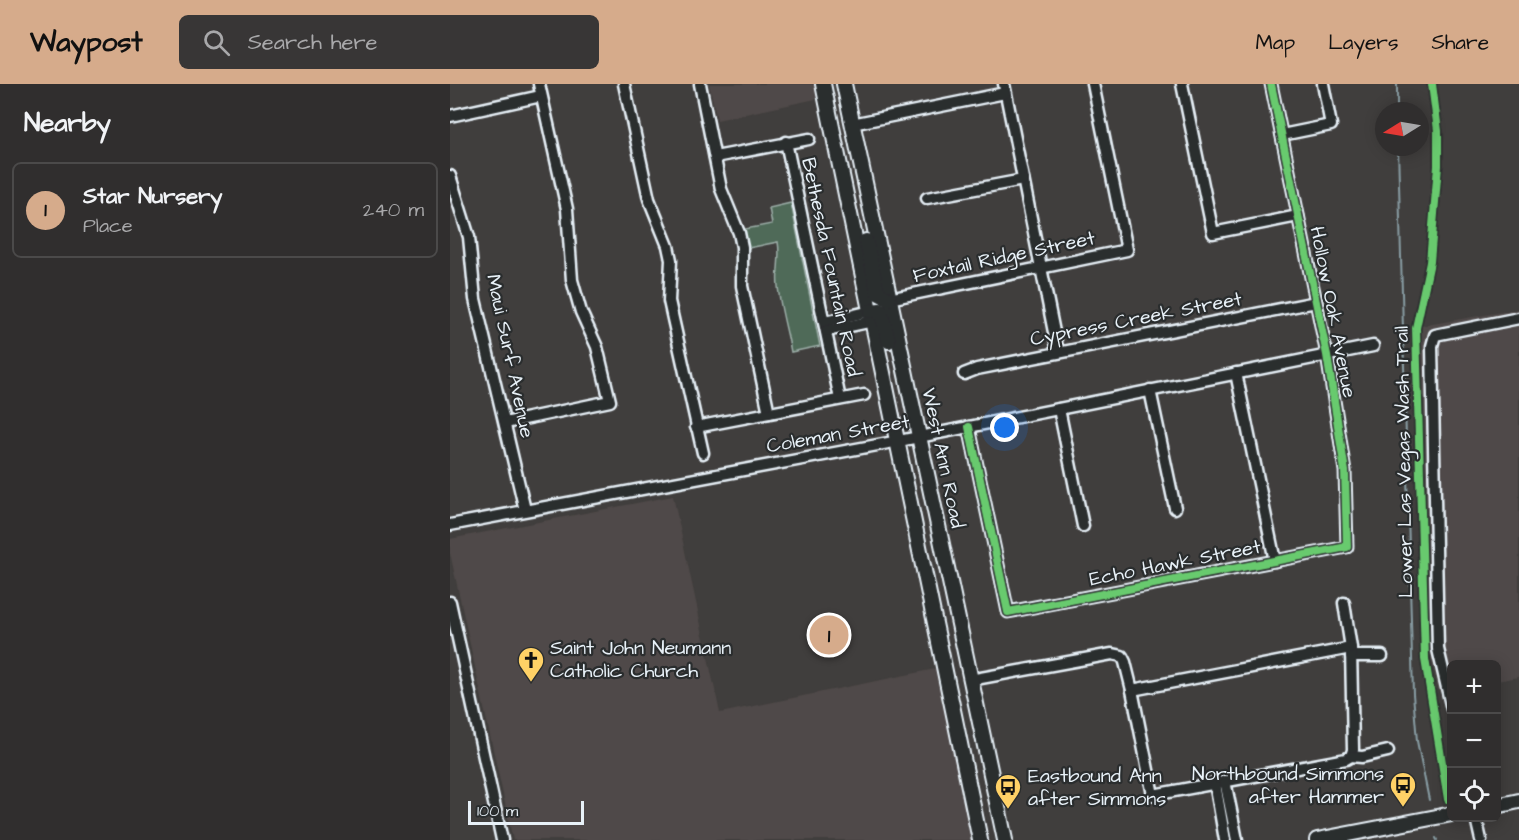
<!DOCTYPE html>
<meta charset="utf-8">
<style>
:root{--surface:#302e2e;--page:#383636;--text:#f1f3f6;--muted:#a8a8aa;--line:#4b4a4a;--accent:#d6ab8b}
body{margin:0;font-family:"Architects Daughter",sans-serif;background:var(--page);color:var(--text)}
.controls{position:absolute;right:18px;bottom:18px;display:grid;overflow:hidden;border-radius:9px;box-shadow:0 3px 15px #0003}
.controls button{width:54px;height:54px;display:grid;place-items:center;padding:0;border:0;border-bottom:2px solid var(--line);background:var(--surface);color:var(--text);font:30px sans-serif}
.compass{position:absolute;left:925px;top:18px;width:54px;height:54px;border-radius:50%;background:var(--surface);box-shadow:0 3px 15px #0003;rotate:259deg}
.scale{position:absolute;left:18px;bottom:15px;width:116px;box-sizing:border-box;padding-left:6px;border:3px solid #e8f1f8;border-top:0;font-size:16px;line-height:21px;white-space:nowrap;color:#e8f1f8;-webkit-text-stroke:4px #2a2d2e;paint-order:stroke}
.you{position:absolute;left:555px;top:344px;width:21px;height:21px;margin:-15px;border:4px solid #fff;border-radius:50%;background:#1a73e8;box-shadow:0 0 0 9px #1a73e833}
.badge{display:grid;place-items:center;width:39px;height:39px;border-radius:50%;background:var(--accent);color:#111;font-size:20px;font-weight:700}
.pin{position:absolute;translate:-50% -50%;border:3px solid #fff;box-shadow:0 2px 6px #0006}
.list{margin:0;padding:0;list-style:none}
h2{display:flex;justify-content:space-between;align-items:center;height:78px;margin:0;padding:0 24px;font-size:26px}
h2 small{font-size:20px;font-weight:400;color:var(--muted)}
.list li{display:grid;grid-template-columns:39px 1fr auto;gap:18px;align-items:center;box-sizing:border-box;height:96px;margin:0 12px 12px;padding:0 12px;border:2px solid var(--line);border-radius:9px}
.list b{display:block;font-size:22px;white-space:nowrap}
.list p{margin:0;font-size:20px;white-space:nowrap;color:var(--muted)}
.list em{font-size:20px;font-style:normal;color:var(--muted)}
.icon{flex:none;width:33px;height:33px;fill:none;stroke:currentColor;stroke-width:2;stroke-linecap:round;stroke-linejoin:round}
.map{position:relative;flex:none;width:1069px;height:756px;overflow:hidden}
header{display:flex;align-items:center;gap:36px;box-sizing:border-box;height:84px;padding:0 30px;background:var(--accent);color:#111}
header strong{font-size:28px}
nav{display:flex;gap:33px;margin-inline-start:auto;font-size:21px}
.search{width:420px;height:54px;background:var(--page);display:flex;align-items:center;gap:15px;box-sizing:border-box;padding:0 21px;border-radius:9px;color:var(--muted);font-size:22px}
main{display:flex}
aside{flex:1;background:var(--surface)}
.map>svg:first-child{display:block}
.built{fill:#4f4948}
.park{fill:#506a59;stroke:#9caea8;stroke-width:1.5}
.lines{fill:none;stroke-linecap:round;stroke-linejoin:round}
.stream{stroke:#889da4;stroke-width:2}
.minor-casing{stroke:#e8f1f8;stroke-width:15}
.major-casing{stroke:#e8f1f8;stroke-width:18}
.minor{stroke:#2a2d2e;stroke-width:10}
.major{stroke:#2a2d2e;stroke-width:14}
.cycleway-casing{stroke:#2a2d2e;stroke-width:11}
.cycleway{stroke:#67ca6e;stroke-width:8}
.labels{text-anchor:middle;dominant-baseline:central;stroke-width:4.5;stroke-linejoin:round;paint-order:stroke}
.street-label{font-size:20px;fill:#e8f1f8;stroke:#2a2d2e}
.poi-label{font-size:20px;fill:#e8f1f8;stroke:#2a2d2e;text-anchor:start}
</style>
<header>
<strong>Waypost</strong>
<div class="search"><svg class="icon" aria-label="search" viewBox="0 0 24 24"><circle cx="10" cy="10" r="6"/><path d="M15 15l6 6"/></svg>Search here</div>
<nav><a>Map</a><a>Layers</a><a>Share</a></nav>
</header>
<main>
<aside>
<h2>Nearby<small></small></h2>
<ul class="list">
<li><span class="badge">1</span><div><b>Star Nursery</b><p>Place</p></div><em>240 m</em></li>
</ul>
</aside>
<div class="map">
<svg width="1069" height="756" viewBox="0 0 1069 756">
<rect width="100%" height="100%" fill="#403e3d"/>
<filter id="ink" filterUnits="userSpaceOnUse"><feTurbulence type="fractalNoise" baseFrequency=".0167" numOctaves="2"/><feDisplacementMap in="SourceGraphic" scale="12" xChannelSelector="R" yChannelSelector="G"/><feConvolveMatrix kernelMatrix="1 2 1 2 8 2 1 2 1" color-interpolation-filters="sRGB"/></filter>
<g filter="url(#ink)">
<g class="built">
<polygon points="259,0 367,0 366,15 267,36"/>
<polygon points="1069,225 1069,593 1047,597 1046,580 1002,580 1001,606 989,608 980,565 971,242"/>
<polygon points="223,412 270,629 490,584 524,756 63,756 0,469 0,455"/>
</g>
<path class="park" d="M341 119 370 262 341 268C337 246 330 224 328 202 326 187 331 173 328 158L298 164 295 145 322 140 319 124Z"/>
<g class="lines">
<g class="stream">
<polyline points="947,0 947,27"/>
<polyline points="948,63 963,610 967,657 979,716"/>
<polyline points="986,754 987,756"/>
</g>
<g class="minor-casing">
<g id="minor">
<polyline points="174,0 199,115 218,162 221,176 219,217 253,369"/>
<polyline points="250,0 271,105 289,149 292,163 292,202 319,329"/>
<polyline points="554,0 608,268"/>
<polyline points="732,0 763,149 848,132"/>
<polyline points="0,32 91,12"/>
<polyline points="402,40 555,9"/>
<polyline points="832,51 881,41 873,0"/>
<polyline points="336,58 390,315"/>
<polyline points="265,73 359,55"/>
<polyline points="0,92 19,153 25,215 75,426"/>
<polyline points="477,114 573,96"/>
<polyline points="439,215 677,166 643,0"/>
<polyline points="374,238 421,227"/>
<polyline points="376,247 423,237"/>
<polyline points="786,289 825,477"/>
<polyline points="514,290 527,285 866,218"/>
<polyline points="700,306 725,424"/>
<polyline points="609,325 633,442"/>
<polyline points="55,339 160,317 147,263 131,228 122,196 117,125 89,0"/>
<polyline points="246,343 414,311"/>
<polyline points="519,343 558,528 897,463 895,387 877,271 821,0"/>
<polyline points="0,441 449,357 923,262"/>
<polyline points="0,518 52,756"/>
<polyline points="901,572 932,572"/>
<polyline points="520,596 662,570 672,572 675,578 682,606 703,711 896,675 901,672 903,666 901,564 894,519"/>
<polyline points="682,606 901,564"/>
<polyline points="1002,625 988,565 982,262 985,251 1069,234"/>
<polyline points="901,672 912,673 938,667"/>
<polyline points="775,697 787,756"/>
<polyline points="765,699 775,756"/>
<polyline points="1026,734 1031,756"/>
</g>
</g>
<g class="major-casing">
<g id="major">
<polyline points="373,0 530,756"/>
<polyline points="394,0 555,756"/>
<polyline points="416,157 428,209 439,215"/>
<polyline points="421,227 430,226 439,257"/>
<polyline points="1046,722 1069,717"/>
<polyline points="867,756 1002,730"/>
</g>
</g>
<use href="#minor" class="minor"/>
<use href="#major" class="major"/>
<g class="cycleway-casing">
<g id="cycleway">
<polyline points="982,0 988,47 988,82 980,178 966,244 975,575 998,715 1002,714"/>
<polyline points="519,343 558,528 897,463 895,387 877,271 821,0"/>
</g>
</g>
<use href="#cycleway" class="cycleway"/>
</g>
</g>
<defs>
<g id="church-pin" transform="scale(1.35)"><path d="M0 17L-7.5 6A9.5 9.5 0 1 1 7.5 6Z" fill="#ffd166" stroke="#2a2d2e"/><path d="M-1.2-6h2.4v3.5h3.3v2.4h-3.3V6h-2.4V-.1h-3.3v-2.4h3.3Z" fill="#111"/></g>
<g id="bus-pin" transform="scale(1.35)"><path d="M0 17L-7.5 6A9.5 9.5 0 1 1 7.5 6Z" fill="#ffd166" stroke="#2a2d2e"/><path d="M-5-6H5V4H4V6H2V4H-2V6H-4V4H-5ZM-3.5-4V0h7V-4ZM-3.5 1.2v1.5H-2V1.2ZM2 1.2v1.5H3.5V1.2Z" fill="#111"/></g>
</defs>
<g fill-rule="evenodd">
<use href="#church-pin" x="81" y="576"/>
<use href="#bus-pin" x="953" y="701"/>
<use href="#bus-pin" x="558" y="703"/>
</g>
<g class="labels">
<g class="street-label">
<text transform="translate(554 173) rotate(-12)">Foxtail Ridge Street</text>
<text transform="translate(381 183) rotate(78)">Bethesda Fountain Road</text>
<text transform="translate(883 228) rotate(79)">Hollow Oak Avenue</text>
<text transform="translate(686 235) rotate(-11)">Cypress Creek Street</text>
<text transform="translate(60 272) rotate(78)">Maui Surf Avenue</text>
<text transform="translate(388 350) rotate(-10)">Coleman Street</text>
<text transform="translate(493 374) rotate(78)">West Ann Road</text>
<text transform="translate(954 378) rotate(-91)">Lower Las Vegas Wash Trail</text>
<text transform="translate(725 479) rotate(-11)">Echo Hawk Street</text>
</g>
<g class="poi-label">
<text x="100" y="564">Saint John Neumann<tspan x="100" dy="23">Catholic Church</tspan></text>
<text x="934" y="690" text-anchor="end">Northbound Simmons<tspan x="934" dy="23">after Hammer</tspan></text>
<text x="578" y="692">Eastbound Ann<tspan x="578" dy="23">after Simmons</tspan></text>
</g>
</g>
</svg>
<div class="controls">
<button>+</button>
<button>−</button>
<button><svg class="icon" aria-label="locate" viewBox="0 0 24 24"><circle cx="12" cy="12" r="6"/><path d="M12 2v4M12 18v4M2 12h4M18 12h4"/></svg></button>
</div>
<svg class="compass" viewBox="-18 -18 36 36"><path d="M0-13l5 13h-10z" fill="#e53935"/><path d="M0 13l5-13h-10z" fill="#a8a8aa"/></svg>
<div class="scale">100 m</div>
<div class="you"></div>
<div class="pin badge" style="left:379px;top:551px">1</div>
</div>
</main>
